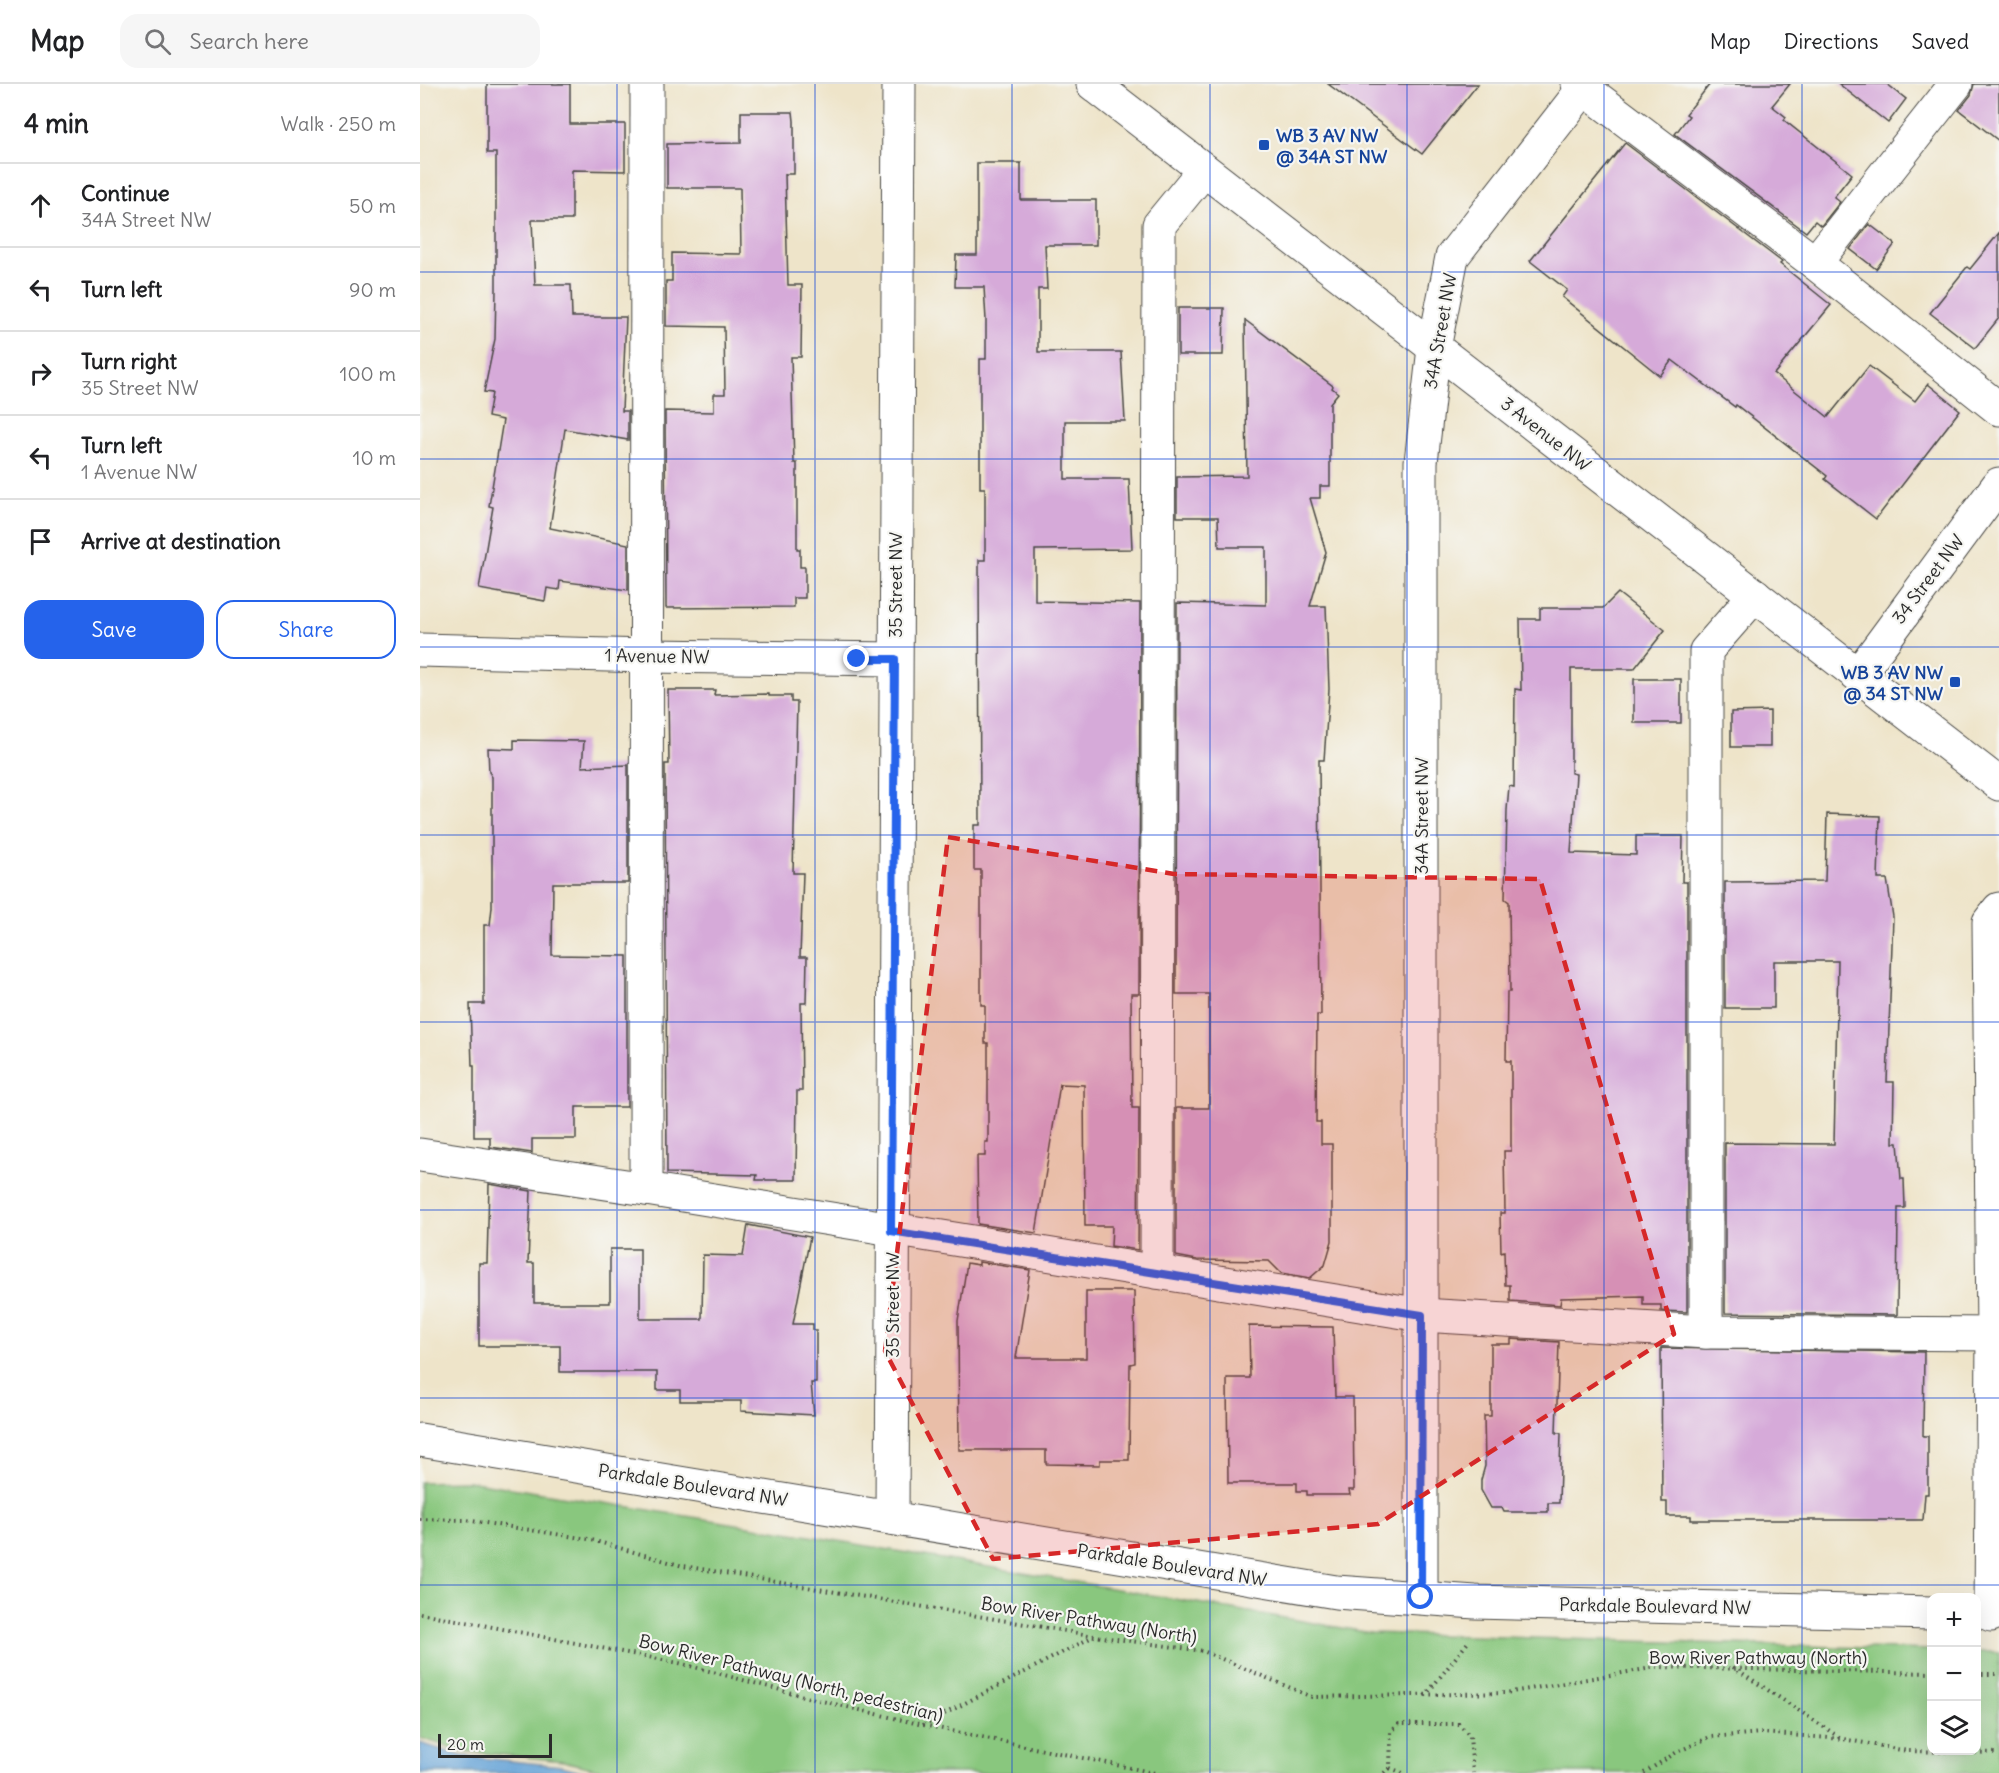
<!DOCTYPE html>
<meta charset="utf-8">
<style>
:root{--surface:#fff;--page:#f6f6f6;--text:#202124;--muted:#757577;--line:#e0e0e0;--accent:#2563eb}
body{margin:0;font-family:Delius,sans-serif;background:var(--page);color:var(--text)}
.controls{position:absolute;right:18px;bottom:18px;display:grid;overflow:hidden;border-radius:12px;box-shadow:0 6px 24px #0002}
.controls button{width:54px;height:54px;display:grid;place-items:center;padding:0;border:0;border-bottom:2px solid var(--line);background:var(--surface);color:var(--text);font:30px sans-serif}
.scale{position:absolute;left:18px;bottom:15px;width:114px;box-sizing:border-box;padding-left:6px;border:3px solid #2b2b2b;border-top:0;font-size:16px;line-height:21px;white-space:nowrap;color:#2b2b2b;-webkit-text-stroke:4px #f6f6f2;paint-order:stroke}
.stop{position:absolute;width:18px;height:18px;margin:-14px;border:4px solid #2563eb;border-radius:50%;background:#fff}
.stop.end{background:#2563eb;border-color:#fff;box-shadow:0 2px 6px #0008}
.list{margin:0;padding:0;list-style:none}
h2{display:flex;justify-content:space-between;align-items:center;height:78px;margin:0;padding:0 24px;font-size:26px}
h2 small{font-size:20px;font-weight:400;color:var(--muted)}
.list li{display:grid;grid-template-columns:39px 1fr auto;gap:18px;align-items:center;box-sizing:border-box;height:84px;padding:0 24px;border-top:2px solid var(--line)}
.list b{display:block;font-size:22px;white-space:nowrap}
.list p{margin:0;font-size:20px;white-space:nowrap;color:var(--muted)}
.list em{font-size:20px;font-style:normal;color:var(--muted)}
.actions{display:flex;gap:12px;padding:18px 24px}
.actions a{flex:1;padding:14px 0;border:2px solid var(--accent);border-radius:18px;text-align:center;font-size:21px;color:var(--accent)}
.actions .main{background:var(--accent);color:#fff}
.icon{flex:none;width:33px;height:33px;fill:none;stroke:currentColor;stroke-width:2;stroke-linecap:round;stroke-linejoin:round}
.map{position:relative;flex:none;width:1579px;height:1689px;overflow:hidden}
header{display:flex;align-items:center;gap:36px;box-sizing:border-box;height:84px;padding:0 30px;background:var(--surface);border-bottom:2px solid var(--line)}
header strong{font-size:28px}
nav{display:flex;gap:33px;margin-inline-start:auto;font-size:21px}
.search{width:420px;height:54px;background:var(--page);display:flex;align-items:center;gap:15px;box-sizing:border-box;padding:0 21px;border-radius:18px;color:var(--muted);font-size:22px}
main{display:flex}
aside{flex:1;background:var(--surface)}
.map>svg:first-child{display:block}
.green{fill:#89c77e;stroke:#5a7954;stroke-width:1.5}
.water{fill:#65a3d7;stroke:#486781;stroke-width:1.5}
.building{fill:#d6aad9}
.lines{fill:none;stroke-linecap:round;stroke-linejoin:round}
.minor-casing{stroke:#484743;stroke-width:35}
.major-casing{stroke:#484743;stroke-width:35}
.path{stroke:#484743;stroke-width:4;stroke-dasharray:1.5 4.5;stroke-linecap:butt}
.minor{stroke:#fff;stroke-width:33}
.major{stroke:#fff;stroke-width:33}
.route{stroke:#2563eb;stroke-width:8}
.marked{fill:#d62828;fill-opacity:0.2;stroke:#d62828;stroke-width:4.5;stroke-dasharray:12 8;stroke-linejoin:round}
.grid{fill:none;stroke:#1d4ed8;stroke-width:1.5;stroke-opacity:0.55}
.transit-dot{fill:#1a4fb4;stroke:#f6f6f2;stroke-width:2}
.labels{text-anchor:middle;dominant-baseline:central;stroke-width:4.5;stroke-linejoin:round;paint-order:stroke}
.transit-label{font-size:18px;font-weight:bold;fill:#164399;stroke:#f6f6f2;text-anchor:start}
.street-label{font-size:18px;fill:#2b2b2b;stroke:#f6f6f2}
</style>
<header>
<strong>Map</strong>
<div class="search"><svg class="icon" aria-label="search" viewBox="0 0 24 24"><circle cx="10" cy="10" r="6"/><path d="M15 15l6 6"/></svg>Search here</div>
<nav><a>Map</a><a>Directions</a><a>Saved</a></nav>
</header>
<main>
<aside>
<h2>4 min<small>Walk · 250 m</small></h2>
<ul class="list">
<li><svg class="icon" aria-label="ahead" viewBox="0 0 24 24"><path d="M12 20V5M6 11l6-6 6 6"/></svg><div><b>Continue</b><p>34A Street NW</p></div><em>50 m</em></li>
<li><svg class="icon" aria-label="left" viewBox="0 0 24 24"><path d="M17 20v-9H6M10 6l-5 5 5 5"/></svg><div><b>Turn left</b></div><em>90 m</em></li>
<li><svg class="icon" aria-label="right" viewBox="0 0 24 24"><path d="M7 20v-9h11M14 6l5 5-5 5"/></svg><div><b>Turn right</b><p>35 Street NW</p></div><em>100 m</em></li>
<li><svg class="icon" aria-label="left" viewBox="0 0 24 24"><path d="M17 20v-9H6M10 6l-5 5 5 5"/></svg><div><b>Turn left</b><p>1 Avenue NW</p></div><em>10 m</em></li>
<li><svg class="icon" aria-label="arrive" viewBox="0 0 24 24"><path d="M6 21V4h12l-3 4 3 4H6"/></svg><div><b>Arrive at destination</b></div></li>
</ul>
<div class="actions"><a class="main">Save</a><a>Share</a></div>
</aside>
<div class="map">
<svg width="1579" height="1689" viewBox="0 0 1579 1689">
<rect width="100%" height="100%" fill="#f6f6f2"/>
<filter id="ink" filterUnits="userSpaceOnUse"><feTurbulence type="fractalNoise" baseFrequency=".0167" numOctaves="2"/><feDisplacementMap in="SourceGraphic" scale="12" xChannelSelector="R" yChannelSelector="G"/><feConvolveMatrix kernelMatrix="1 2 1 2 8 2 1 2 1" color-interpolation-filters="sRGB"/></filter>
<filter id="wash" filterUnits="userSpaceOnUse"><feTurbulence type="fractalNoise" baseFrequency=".008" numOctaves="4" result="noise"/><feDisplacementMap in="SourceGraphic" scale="24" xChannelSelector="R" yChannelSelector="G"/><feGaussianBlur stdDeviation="1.35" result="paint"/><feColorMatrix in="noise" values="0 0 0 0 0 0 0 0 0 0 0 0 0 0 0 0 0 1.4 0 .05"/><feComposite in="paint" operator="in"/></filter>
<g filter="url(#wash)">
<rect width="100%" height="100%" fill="#eee4c9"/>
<polygon class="green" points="48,1397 384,1451 951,1549 1511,1566 1512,1666 1556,1666 1557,1568 1579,1568 1579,1689 192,1689 143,1677 42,1667 0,1654 0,1398"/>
<polygon class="water" points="0,1659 42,1672 142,1682 169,1689 0,1689"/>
<g id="blocks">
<g class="building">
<polygon points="67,0 150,0 150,40 205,40 205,87 152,86 152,136 112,136 115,201 151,201 152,233 206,233 202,327 208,327 208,356 145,345 130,444 208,460 208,506 140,497 139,506 127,504 125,517 59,505 73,423 69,422 83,336 68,333 72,309 64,308 75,255 76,206 76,69 67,69"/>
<polygon points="908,0 1058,0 1002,70"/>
<polygon points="1290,0 1370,0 1352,22 1366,33 1364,36 1432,90 1414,113 1420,118 1401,142 1395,137 1386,148 1255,50 1269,32 1266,30"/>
<polygon points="1419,0 1467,0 1486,15 1468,39"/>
<polygon points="1554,0 1579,0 1579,57 1539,26 1551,11"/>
<polygon points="321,28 373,28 374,37 374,90 365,90 368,201 382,201 381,273 371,273 374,379 377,379 377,465 380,465 380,483 385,483 385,514 374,514 374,523 246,524 245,327 294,328 294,310 305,310 304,243 246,242 246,197 252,197 252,169 321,170 320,104 247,104 247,60 321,59"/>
<polygon points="1205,59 1362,178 1360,180 1411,221 1354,290 1408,333 1449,282 1495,317 1508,300 1540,326 1456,435 1405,395 1407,392 1316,321 1315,323 1252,276 1240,292 1142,213 1147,206 1110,177"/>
<polygon points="557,79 601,79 601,116 676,116 676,161 625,161 627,205 618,205 618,268 701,268 705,337 645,337 645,395 709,395 712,465 615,466 615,517 720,519 719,910 711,910 712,1024 719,1024 718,1166 691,1162 692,1142 665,1142 664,1001 640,1000 616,1149 558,1140 557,1072 565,1072 565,1058 568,1058 568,959 565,959 565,921 561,921 561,786 554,786 554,741 560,741 559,476 565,476 565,404 560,404 560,275 566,275 566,236 564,203 535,203 536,171 557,171"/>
<polygon points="1449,140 1475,160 1456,185 1430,165"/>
<polygon points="1579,149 1579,234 1555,264 1510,229 1547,183 1550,185"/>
<polygon points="758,224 804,224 803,271 758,271"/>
<polygon points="825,236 913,302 912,304 918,309 910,319 910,402 900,402 900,414 890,414 906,468 890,522 906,522 909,605 904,676 899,676 901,931 897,931 896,1038 901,1038 901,1060 912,1060 912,1157 905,1181 890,1194 861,1189 849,1177 777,1176 756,1172 756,1024 789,1024 789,910 756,910 757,519 846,521 846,463 799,463 798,433 757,433 757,393 827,392"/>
<polygon points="1198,509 1245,546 1214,585 1151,585 1151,689 1156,690 1151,769 1216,771 1216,752 1263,752 1262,798 1267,798 1267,1228 1241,1227 1241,1221 1223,1221 1223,1212 1141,1214 1140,1221 1090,1217 1090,1201 1085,1201 1084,1167 1081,1168 1080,1129 1085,1129 1084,1067 1091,1067 1091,977 1086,977 1087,908 1090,908 1089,818 1085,815 1087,726 1089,702 1094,703 1095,605 1101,606 1100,535 1120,535 1120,524 1183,524"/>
<rect x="1214" y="595" width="47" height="44"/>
<polygon points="248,606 295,606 294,611 349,610 349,612 371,612 371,618 377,618 373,789 383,789 380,873 387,873 386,919 381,919 382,1007 377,1007 376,1096 336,1096 337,1091 247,1089 245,680 249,680"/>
<polygon points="1350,627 1350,663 1311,663 1311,628"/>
<polygon points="94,656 164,657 162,683 208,681 208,799 133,799 132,871 207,872 207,1023 156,1023 156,1055 112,1055 112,1069 70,1063 70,1053 54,1053 54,982 52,982 50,920 64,920 64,841 70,841 72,823 72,693 69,688 68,664 94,665"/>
<polygon points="1407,730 1460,732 1458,795 1467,795 1473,833 1467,998 1474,998 1473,1059 1478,1059 1481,1095 1484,1095 1485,1124 1478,1124 1477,1231 1305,1229 1305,1059 1414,1060 1418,877 1354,877 1354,924 1305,924 1305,798 1405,797"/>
<polygon points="69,1100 111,1107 108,1179 114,1179 114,1219 190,1219 190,1165 220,1165 220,1235 282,1235 283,1171 323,1172 328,1141 390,1153 373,1240 393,1240 393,1246 396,1246 396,1299 391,1299 394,1331 321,1327 321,1317 260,1317 260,1306 237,1306 237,1288 140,1288 140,1262 59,1262 59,1179 67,1179"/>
<polygon points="559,1178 610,1186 596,1274 666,1274 666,1207 714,1207 715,1279 710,1280 709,1376 680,1376 680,1381 626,1380 626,1366 539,1366 538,1237 547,1179 559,1181"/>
<polygon points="829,1242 913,1243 915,1313 933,1313 934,1406 929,1406 930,1411 887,1411 887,1407 877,1407 877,1399 808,1399 807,1294 830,1294"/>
<polygon points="1091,1255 1139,1258 1136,1349 1141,1349 1139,1419 1128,1419 1128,1428 1084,1428 1082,1424 1071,1424 1061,1406 1061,1396 1065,1382 1064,1332 1071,1332 1071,1260 1091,1260"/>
<polygon points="1241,1264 1504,1268 1503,1352 1508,1352 1508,1410 1505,1410 1503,1436 1271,1436 1271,1432 1247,1432 1247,1418 1242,1418"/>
</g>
</g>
</g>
<g filter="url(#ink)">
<use href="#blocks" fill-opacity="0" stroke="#484743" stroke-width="1.5"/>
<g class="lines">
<g class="minor-casing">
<g id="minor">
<polyline points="1158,0 1395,179 1579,325"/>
<polyline points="1395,179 1536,0"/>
<polyline points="0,566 228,572 475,575"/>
<polyline points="1438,591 1579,400"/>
<polyline points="0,1071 226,1105 1002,1231 1286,1248 1579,1250"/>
<polyline points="226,1105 227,0"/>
<polyline points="737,1188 739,141 784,86"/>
<polyline points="1286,1248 1286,567 1335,511"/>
<polyline points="0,1356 916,1508 1055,1518 1512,1529"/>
<polyline points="472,1434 479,0"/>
<polyline points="1001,1513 1001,378 1014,264 1032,173 1167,0"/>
<polyline points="1571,1531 1573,1250 1569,838 1579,825"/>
</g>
</g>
<g class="major-casing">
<polyline id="major" points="673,0 1579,700"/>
</g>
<g class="path">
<polyline points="0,1435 46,1436 168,1455 263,1482 675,1552 783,1567 892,1613 1086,1609 1237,1583 1512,1589"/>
<polyline points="0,1529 259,1579 402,1617 503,1641 735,1689"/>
<polyline points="1313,1583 1422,1655"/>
<polyline points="1556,1590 1579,1590"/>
<polyline points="1005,1612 1049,1557"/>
<polyline points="503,1641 674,1552"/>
<polyline points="970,1684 983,1689"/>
<polyline points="964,1689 970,1684 971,1648 979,1640 1039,1640 1050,1652 1053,1689"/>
<polyline points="1224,1689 1257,1668 1290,1653 1342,1649 1423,1655 1487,1667 1579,1669"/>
</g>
<use href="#minor" class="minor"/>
<use href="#major" class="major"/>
</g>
</g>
<g class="lines" filter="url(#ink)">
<polyline class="route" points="437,575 475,575 471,1147 1002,1231 1001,1513"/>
</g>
<path class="marked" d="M528 753 754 790 1120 795 1254 1250 958 1440 573 1475 465 1267Z"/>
<path class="grid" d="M197 0V1689M395 0V1689M592 0V1689M790 0V1689M987 0V1689M1184 0V1689M1382 0V1689M0 188H1579M0 375H1579M0 563H1579M0 751H1579M0 938H1579M0 1126H1579M0 1314H1579M0 1501H1579"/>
<g class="transit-dot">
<rect x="838" y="55" width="12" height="12" rx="3"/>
<rect x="1529" y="592" width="12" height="12" rx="3"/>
</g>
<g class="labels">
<g class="transit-label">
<text x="856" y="51">WB 3 AV NW<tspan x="856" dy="21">@ 34A ST NW</tspan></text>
<text x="1523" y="588" text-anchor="end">WB 3 AV NW<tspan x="1523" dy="21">@ 34 ST NW</tspan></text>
</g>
<g class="street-label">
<text transform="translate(1020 247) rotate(-80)">34A Street NW</text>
<text transform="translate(1126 350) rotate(38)">3 Avenue NW</text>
<text transform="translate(1508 495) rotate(-53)">34 Street NW</text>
<text transform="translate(475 501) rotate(-90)">35 Street NW</text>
<text transform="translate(237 572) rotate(1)">1 Avenue NW</text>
<text transform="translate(1001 732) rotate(-90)">34A Street NW</text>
<text transform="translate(472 1221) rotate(-90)">35 Street NW</text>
<text transform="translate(273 1401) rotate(9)">Parkdale Boulevard NW</text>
<text transform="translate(752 1481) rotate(9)">Parkdale Boulevard NW</text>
<text transform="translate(1235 1522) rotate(1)">Parkdale Boulevard NW</text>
<text transform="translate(669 1536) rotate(9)">Bow River Pathway (North)</text>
<text x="1338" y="1573">Bow River Pathway (North)</text>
<text transform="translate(371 1594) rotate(14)">Bow River Pathway (North, pedestrian)</text>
</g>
</g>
</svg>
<div class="controls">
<button>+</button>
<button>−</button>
<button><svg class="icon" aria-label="layers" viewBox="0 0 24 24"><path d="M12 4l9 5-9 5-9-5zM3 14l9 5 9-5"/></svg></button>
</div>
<div class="scale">20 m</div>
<div class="stop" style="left:1001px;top:1513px"></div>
<div class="stop end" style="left:437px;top:575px"></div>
</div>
</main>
